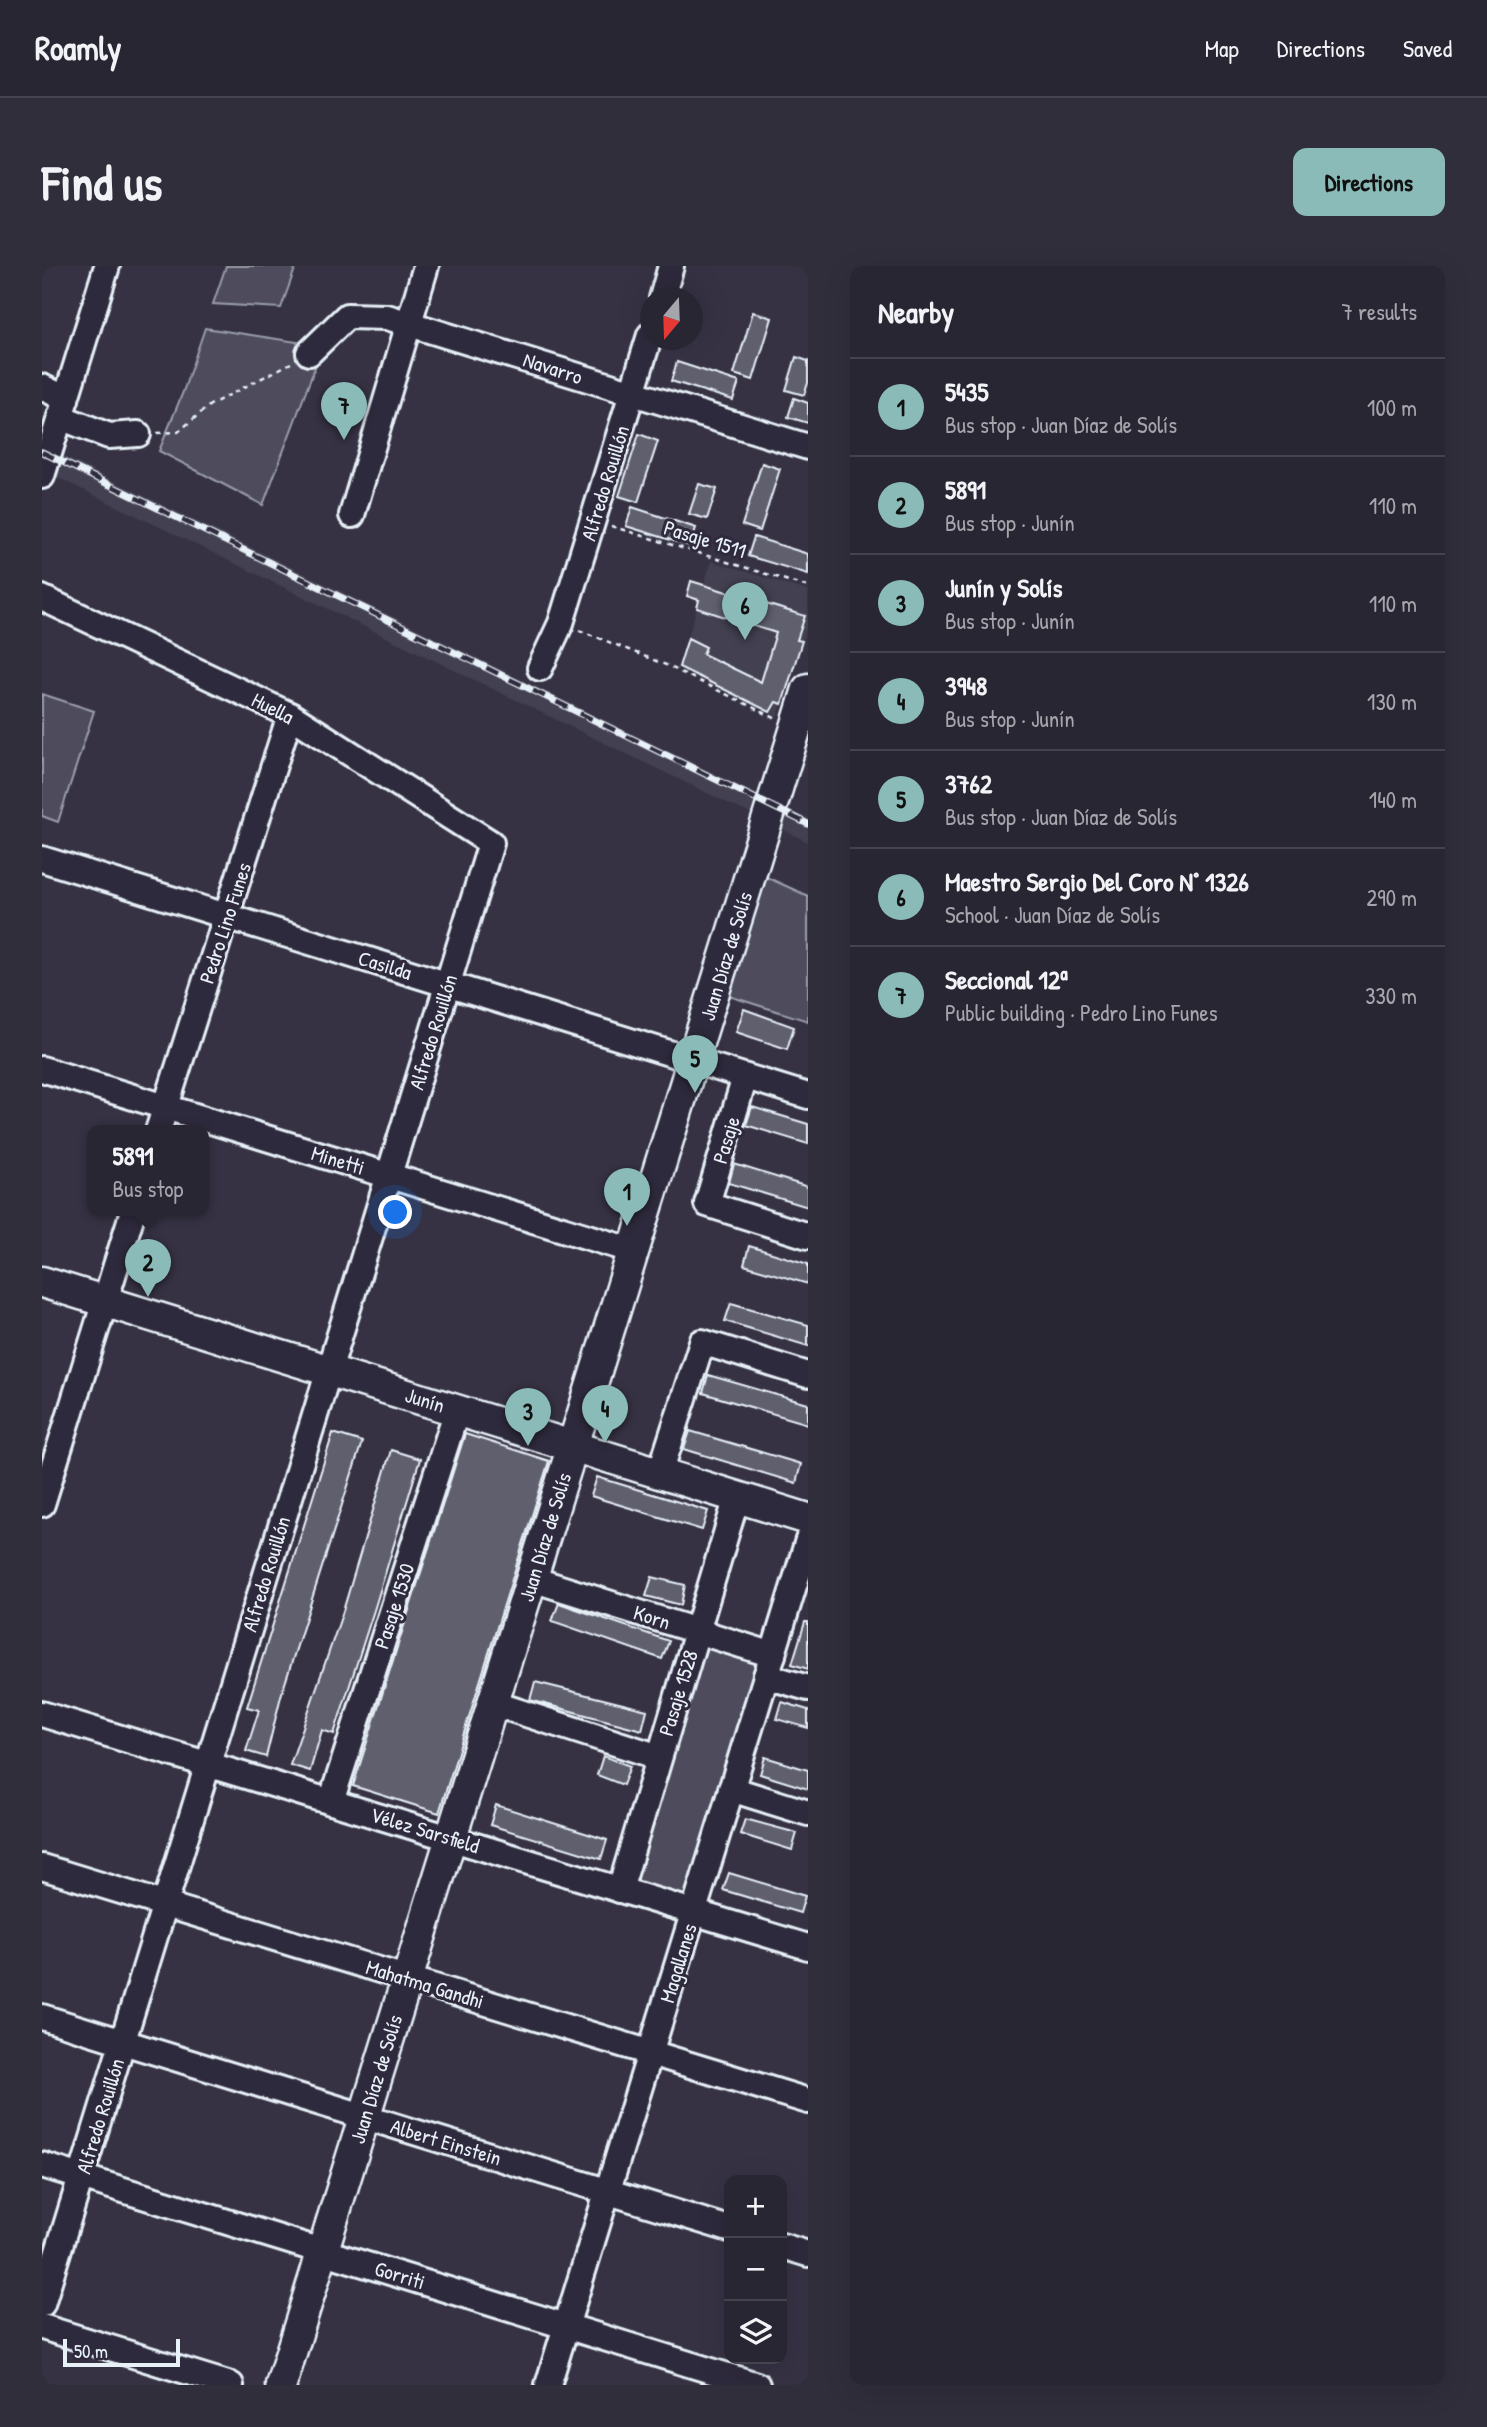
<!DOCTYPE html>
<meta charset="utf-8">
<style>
:root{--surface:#282633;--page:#302e3b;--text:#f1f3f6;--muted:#a5a5ac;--line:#44434e;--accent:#8bbbb9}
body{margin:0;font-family:"Patrick Hand",sans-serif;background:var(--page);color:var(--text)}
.controls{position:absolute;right:21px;bottom:21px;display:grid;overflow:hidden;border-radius:14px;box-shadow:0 7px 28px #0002}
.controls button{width:63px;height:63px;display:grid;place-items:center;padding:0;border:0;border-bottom:2px solid var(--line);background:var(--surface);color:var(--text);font:35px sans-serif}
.compass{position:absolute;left:598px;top:21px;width:63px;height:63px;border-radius:50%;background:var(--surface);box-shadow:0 7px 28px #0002;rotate:199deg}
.scale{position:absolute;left:21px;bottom:18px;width:117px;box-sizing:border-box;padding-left:7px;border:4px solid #e8f1f8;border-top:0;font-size:19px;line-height:24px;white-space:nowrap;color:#e8f1f8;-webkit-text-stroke:5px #2f2a3d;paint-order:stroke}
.you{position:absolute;left:354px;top:947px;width:24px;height:24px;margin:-18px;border:5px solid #fff;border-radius:50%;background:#1a73e8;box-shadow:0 0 0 10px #1a73e833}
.badge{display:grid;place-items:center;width:46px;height:46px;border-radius:50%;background:var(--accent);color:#111;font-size:23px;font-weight:700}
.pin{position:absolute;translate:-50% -58px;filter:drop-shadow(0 2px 4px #0008)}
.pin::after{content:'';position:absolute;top:37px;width:24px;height:21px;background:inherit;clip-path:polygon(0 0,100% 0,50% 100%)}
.popup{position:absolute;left:45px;top:859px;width:122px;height:91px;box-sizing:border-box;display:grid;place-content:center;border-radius:14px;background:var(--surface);filter:drop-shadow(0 2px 5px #0005);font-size:23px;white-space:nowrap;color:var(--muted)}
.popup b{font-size:26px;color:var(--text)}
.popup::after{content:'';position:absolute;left:50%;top:100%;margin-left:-14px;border:14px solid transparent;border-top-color:var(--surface)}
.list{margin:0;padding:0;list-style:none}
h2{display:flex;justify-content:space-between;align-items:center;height:91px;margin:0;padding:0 28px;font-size:30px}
h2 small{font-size:23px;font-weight:400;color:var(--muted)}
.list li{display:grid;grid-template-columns:46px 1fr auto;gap:21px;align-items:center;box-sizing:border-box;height:98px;padding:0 28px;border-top:2px solid var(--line)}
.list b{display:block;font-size:26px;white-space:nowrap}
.list p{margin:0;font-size:23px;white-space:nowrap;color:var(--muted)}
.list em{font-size:23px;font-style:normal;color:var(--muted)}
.icon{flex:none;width:38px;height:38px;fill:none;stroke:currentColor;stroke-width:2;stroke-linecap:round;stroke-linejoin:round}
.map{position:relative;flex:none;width:766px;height:2119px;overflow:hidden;border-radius:14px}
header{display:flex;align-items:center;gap:42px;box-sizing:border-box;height:98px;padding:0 35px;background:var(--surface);border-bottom:2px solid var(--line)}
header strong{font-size:33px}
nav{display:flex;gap:38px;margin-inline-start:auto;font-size:24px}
.intro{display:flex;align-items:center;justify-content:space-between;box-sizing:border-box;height:168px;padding:0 42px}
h1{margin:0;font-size:49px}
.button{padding:18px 32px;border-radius:14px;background:var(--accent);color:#111;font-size:24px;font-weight:700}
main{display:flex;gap:42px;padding:0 42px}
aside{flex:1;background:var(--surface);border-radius:14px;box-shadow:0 7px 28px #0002}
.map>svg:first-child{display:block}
.built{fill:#433f51}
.green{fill:#4d4b5c;stroke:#9a9eaa;stroke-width:2}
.building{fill:#605e6e;stroke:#e8f1f8;stroke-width:2}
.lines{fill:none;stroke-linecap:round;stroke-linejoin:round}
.minor-casing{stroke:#e8f1f8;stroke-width:30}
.major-casing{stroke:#e8f1f8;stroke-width:35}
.path{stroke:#e8f1f8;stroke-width:2.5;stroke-dasharray:5 5;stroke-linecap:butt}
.minor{stroke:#2f2a3d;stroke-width:24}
.major{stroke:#2f2a3d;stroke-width:30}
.rail-casing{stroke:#e8f1f8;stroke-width:7}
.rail{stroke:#2f2a3d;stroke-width:4.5;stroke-dasharray:13;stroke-linecap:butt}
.labels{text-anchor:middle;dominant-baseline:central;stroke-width:6;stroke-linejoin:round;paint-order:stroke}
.street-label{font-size:21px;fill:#e8f1f8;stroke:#2f2a3d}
</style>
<header>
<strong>Roamly</strong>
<nav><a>Map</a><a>Directions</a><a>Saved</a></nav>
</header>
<div class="intro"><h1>Find us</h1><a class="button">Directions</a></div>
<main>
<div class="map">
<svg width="766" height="2119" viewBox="0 0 766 2119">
<rect width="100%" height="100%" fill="#363244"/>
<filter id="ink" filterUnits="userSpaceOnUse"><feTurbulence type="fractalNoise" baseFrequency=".0143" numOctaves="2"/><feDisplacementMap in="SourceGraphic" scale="14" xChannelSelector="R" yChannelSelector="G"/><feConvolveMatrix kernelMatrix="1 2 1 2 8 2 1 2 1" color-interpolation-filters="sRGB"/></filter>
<g filter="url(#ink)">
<g class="built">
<polygon points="0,180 766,553 766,576 0,204"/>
<polygon points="669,295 766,325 766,358 736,451 637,401"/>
</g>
<g class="green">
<polygon points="184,0 254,0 239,42 171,38"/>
<polygon points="163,62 281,80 221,239 117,185 141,126"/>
<polygon points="0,428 52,445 16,556 0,550"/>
<polygon points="722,610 766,630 766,755 684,729"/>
<polygon points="668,1381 714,1394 717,1399 646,1631 640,1633 596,1618 594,1609 662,1385"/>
</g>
<g class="building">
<polygon points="711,46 730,52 711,114 692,108"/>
<polygon points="754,91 766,95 766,117 762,129 744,124"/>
<polygon points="635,96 697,116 691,134 629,115"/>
<polygon points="752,132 766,137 766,157 746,151"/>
<polygon points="597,168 616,175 596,236 577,230"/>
<polygon points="720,197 738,203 718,265 700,259"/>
<polygon points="657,218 675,223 665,253 647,248"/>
<polygon points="590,241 654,262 648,280 584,260"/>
<polygon points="712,271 766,288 766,308 706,290"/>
<polygon points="649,315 763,350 755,374 760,375 740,438 734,436 728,446 637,401 646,372 664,381 661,388 719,416 734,367 655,342 657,334 645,330"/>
<polygon points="702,743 752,761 745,783 694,766"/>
<polygon points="710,841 766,858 766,878 704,859"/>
<polygon points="692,898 766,921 766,941 687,917"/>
<polygon points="707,980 766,998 766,1018 702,999"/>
<polygon points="689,1037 766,1059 766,1080 683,1055"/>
<polygon points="666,1109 766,1138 766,1158 661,1127"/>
<polygon points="648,1165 759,1198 754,1217 642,1183"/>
<polygon points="291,1167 320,1176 239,1430 224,1491 204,1485 217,1444 205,1441"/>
<polygon points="423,1168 507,1195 397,1547 311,1520"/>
<polygon points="349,1184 378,1193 333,1341 292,1468 280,1464 268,1505 248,1499 301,1345"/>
<polygon points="555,1211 666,1245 660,1264 549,1230"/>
<polygon points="610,1311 643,1319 639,1339 604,1330"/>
<polygon points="517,1337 627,1375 620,1393 510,1355"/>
<polygon points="763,1356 766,1356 766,1403 750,1398"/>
<polygon points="493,1416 605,1444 600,1464 488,1434"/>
<polygon points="740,1436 766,1444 766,1462 735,1453"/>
<polygon points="561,1490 588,1500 581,1519 555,1509"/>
<polygon points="723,1491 766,1504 766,1523 718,1508"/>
<polygon points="454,1539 565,1574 559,1593 448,1559"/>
<polygon points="703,1553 755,1567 750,1584 698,1568"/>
<polygon points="687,1607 763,1630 758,1647 681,1624"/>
</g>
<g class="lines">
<g class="minor-casing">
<g id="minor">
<polyline points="620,32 629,0"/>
<polyline points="267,87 305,50 345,51 766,181"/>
<polyline points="0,121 24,133"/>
<polyline points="18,151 67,170 96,168"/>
<polyline points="0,210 65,0"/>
<polyline points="310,249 384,0"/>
<polyline points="0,332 248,449 449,577 0,2038"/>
<polyline points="498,402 519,357 608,69"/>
<polyline points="0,593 766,830"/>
<polyline points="0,803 592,985"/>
<polyline points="703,811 665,938 766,970"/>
<polyline points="116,865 248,449"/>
<polyline points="618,1207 660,1076 766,1109"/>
<polyline points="0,1238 91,945"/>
<polyline points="490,1313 731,1389"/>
<polyline points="724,1410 766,1422"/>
<polyline points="450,1437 617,1491"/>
<polyline points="0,1448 766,1681"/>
<polyline points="689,1523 766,1547"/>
<polyline points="289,1536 415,1144"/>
<polyline points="0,1601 766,1835"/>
<polyline points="578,1624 695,1231"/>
<polyline points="0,1751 687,1963"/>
<polyline points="0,1899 715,2119"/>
<polyline points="740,1980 766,1988"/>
<polyline points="0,2061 189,2119"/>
<polyline points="506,2119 766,1274"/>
</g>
</g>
<g class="major-casing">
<g id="major">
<polyline points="0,1016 766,1253"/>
<polyline points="239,2119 766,423"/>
</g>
</g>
<g class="path">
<polyline points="115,167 136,166 168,139 249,97"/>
<polyline points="569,260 766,321"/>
<polyline points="537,364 624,399 735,453"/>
</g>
<use href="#minor" class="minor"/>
<use href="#major" class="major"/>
<g class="rail-casing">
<polyline id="rail" points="0,186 766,558"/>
</g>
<use href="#rail" class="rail"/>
</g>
</g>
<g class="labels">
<g class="street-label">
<text transform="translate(511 102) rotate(18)">Navarro</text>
<text transform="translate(563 217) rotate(-73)">Alfredo Rouillón</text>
<text transform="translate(663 273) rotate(17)">Pasaje 1511</text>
<text transform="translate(231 442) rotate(27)">Huella</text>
<text transform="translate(183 657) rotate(-72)">Pedro Lino Funes</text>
<text transform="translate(684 690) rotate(-73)">Juan Díaz de Solís</text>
<text transform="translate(343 699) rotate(17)">Casilda</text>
<text transform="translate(391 766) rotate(-73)">Alfredo Rouillón</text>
<text transform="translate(684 874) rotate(-73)">Pasaje</text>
<text transform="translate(296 894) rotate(17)">Minetti</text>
<text transform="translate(383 1134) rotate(17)">Junín</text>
<text transform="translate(503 1271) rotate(-73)">Juan Díaz de Solís</text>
<text transform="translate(224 1308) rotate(-73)">Alfredo Rouillón</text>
<text transform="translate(352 1340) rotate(-72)">Pasaje 1530</text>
<text transform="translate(610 1351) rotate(18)">Korn</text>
<text transform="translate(636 1427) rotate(-73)">Pasaje 1528</text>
<text transform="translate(383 1564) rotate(17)">Vélez Sarsfield</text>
<text transform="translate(636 1697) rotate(-73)">Magallanes</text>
<text transform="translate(383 1718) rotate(17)">Mahatma Gandhi</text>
<text transform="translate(334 1813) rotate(-73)">Juan Díaz de Solís</text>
<text transform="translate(58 1850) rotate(-73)">Alfredo Rouillón</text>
<text transform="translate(404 1876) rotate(17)">Albert Einstein</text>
<text transform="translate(358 2009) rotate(17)">Gorriti</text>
</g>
</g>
</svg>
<div class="controls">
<button>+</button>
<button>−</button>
<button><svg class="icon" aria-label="layers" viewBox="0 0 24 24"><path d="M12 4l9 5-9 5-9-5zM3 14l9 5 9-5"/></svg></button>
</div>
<svg class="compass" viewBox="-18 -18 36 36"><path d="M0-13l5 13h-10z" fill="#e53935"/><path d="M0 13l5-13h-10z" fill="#a5a5ac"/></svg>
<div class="scale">50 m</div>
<div class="you"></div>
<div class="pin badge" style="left:585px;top:960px">1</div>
<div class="pin badge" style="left:106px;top:1031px">2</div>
<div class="popup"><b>5891</b>Bus stop</div>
<div class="pin badge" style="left:486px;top:1180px">3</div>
<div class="pin badge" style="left:563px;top:1177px">4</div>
<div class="pin badge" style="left:653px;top:827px">5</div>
<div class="pin badge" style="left:703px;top:374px">6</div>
<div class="pin badge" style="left:302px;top:174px">7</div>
</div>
<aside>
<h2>Nearby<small>7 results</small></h2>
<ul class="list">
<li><span class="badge">1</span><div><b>5435</b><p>Bus stop · Juan Díaz de Solís</p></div><em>100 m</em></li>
<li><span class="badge">2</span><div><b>5891</b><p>Bus stop · Junín</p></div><em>110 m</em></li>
<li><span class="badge">3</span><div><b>Junín y Solís</b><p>Bus stop · Junín</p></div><em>110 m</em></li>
<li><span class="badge">4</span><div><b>3948</b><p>Bus stop · Junín</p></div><em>130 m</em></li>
<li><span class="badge">5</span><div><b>3762</b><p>Bus stop · Juan Díaz de Solís</p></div><em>140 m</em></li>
<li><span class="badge">6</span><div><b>Maestro Sergio Del Coro N° 1326</b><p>School · Juan Díaz de Solís</p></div><em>290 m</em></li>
<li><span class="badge">7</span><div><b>Seccional 12ª</b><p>Public building · Pedro Lino Funes</p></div><em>330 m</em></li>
</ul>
</aside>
</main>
